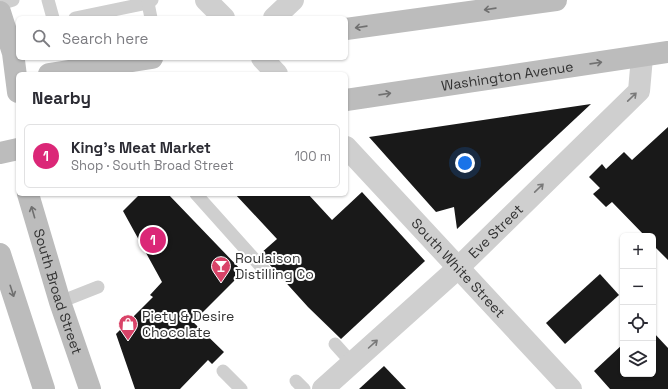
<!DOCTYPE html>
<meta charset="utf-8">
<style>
:root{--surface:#fff;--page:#f2f2f3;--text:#2b2b33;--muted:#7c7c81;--line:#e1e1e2;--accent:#db2777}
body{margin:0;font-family:"Space Grotesk",sans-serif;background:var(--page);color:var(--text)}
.controls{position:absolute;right:12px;bottom:12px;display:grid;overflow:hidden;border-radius:6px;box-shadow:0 1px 3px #0004}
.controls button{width:36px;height:36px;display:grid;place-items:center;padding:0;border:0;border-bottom:1px solid var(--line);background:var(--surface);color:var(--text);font:20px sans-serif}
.you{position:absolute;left:465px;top:163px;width:14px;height:14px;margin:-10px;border:3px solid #fff;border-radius:50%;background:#1a73e8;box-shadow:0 0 0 6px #1a73e833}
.badge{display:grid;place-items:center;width:26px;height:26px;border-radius:50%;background:var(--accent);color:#fff;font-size:13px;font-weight:700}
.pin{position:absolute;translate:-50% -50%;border:2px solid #fff;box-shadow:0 1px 4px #0006}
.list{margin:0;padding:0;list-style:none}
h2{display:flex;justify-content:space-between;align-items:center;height:52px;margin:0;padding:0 16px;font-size:17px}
h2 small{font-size:13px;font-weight:400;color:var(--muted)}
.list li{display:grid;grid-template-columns:26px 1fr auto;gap:12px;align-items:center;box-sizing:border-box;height:64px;margin:0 8px 8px;padding:0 8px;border:1px solid var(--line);border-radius:6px}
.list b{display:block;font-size:15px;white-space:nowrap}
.list p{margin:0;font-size:13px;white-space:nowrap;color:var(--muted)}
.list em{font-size:13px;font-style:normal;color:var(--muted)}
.icon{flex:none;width:22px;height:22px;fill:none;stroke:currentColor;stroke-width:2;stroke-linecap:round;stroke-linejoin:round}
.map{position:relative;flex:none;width:668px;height:389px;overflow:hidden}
.search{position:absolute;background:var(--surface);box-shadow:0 1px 3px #0004;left:16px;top:16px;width:332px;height:44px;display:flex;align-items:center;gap:10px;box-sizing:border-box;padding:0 14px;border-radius:6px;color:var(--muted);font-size:15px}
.panel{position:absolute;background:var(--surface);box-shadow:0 1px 3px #0004;left:16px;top:72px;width:332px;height:124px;border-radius:6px}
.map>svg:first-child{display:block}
.building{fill:#191919}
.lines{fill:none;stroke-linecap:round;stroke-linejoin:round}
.lane{stroke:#cfcfcf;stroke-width:13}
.street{stroke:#cfcfcf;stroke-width:22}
.secondary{stroke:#bcbcbc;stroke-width:22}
.oneway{stroke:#707070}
.oneway2{stroke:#797979}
.labels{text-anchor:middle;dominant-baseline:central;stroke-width:4;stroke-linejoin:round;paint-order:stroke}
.street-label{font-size:14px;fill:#323232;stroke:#fff}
.poi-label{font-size:14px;fill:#323232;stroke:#fff;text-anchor:start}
</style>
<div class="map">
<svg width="668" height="389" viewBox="0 0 668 389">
<rect width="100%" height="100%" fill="#fff"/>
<g class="building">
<polygon points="591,104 457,229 454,207 436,212 369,137"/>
<polygon points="668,127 668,260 653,245 653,236 645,236 612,202 606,207 593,194 600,188 589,177 602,164 606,169 624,152 632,160"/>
<polygon points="362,192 425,261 341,339 308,307 260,254 277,239 235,194 308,194 332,220"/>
<polygon points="140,194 168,194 243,272 193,322 224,352 212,364 208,360 180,389 135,389 116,334 153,297 150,295 162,282 123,211"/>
<polygon points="600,274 619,295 565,344 546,323"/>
<polygon points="653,332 668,348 668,389 610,389 594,371 623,344 623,374 653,374"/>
<polygon points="384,366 406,389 359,389"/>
</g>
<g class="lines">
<g class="lane">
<polyline points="48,0 53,18"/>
<polyline points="0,4 13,0"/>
<polyline points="75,18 148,3 146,0"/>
<polyline points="151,18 148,3 152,0"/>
<polyline points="196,194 265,271"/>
<polyline points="60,302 98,287"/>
<polyline points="335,344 352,363"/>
<polyline points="223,371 241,389"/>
<polyline points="296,381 304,389"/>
</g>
<g class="street">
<polyline points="206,0 224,18"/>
<polyline points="274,18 293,0"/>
<polyline points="262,58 277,74"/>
<path id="s1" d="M346 147 571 389"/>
<path id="s2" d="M323 389 458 268 639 91 642 57"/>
</g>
<g class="secondary">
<polyline points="0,12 13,53 18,92"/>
<polyline points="346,29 556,0"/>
<polyline points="49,74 152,58"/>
<path id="s3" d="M346 100 668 52"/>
<polyline points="0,153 18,149"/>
<path id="s4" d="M28 194 60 302 90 389"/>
<polyline points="0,254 44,389"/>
</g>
</g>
<defs><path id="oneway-shaft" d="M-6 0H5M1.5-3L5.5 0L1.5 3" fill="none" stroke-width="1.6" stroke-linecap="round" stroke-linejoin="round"/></defs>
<g class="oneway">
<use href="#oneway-shaft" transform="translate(490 9) rotate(172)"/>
<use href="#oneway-shaft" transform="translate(361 27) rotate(172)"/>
<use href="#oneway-shaft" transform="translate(596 63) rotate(-8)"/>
<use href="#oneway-shaft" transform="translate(385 94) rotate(-8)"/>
<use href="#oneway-shaft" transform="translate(33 212) rotate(-106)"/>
<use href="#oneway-shaft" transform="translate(12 291) rotate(72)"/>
</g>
<g class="oneway2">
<use href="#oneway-shaft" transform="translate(632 97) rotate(-44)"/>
<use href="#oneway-shaft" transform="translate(539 188) rotate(-44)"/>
<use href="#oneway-shaft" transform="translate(373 344) rotate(-42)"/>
</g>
<defs>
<g id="bar-pin" transform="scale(1)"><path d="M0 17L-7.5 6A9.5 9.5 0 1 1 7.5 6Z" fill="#d94368" stroke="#fff"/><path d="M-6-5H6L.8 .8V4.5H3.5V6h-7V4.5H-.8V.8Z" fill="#fff"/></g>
<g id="shop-pin" transform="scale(1)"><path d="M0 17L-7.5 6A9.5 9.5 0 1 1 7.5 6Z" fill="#d94368" stroke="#fff"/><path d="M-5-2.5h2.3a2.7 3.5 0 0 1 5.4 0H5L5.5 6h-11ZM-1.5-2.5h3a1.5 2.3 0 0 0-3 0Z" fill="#fff"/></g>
</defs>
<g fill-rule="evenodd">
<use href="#bar-pin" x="221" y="266"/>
<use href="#shop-pin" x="128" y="324"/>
</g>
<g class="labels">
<g class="street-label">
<text stroke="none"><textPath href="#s3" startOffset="163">Washington Avenue</textPath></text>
<text stroke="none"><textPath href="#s2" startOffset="234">Eve Street</textPath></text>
<text stroke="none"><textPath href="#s1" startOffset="165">South White Street</textPath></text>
<text stroke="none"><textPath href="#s4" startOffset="102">South Broad Street</textPath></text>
</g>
<g class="poi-label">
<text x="235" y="258">Roulaison<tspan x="235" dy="16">Distilling Co</tspan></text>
<text x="142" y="316">Piety &amp; Desire<tspan x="142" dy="16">Chocolate</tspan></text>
</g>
</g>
</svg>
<div class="controls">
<button>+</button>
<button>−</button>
<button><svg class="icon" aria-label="locate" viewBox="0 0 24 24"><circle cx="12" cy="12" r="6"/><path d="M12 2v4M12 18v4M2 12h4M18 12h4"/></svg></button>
<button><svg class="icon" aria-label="layers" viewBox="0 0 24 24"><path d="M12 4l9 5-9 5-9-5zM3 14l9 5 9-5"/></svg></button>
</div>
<div class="you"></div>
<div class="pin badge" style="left:153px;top:240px">1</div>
<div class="search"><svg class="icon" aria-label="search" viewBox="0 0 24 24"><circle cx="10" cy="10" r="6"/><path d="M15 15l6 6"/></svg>Search here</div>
<section class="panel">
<h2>Nearby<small></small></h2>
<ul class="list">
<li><span class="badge">1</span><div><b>King's Meat Market</b><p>Shop · South Broad Street</p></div><em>100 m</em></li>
</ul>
</section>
</div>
